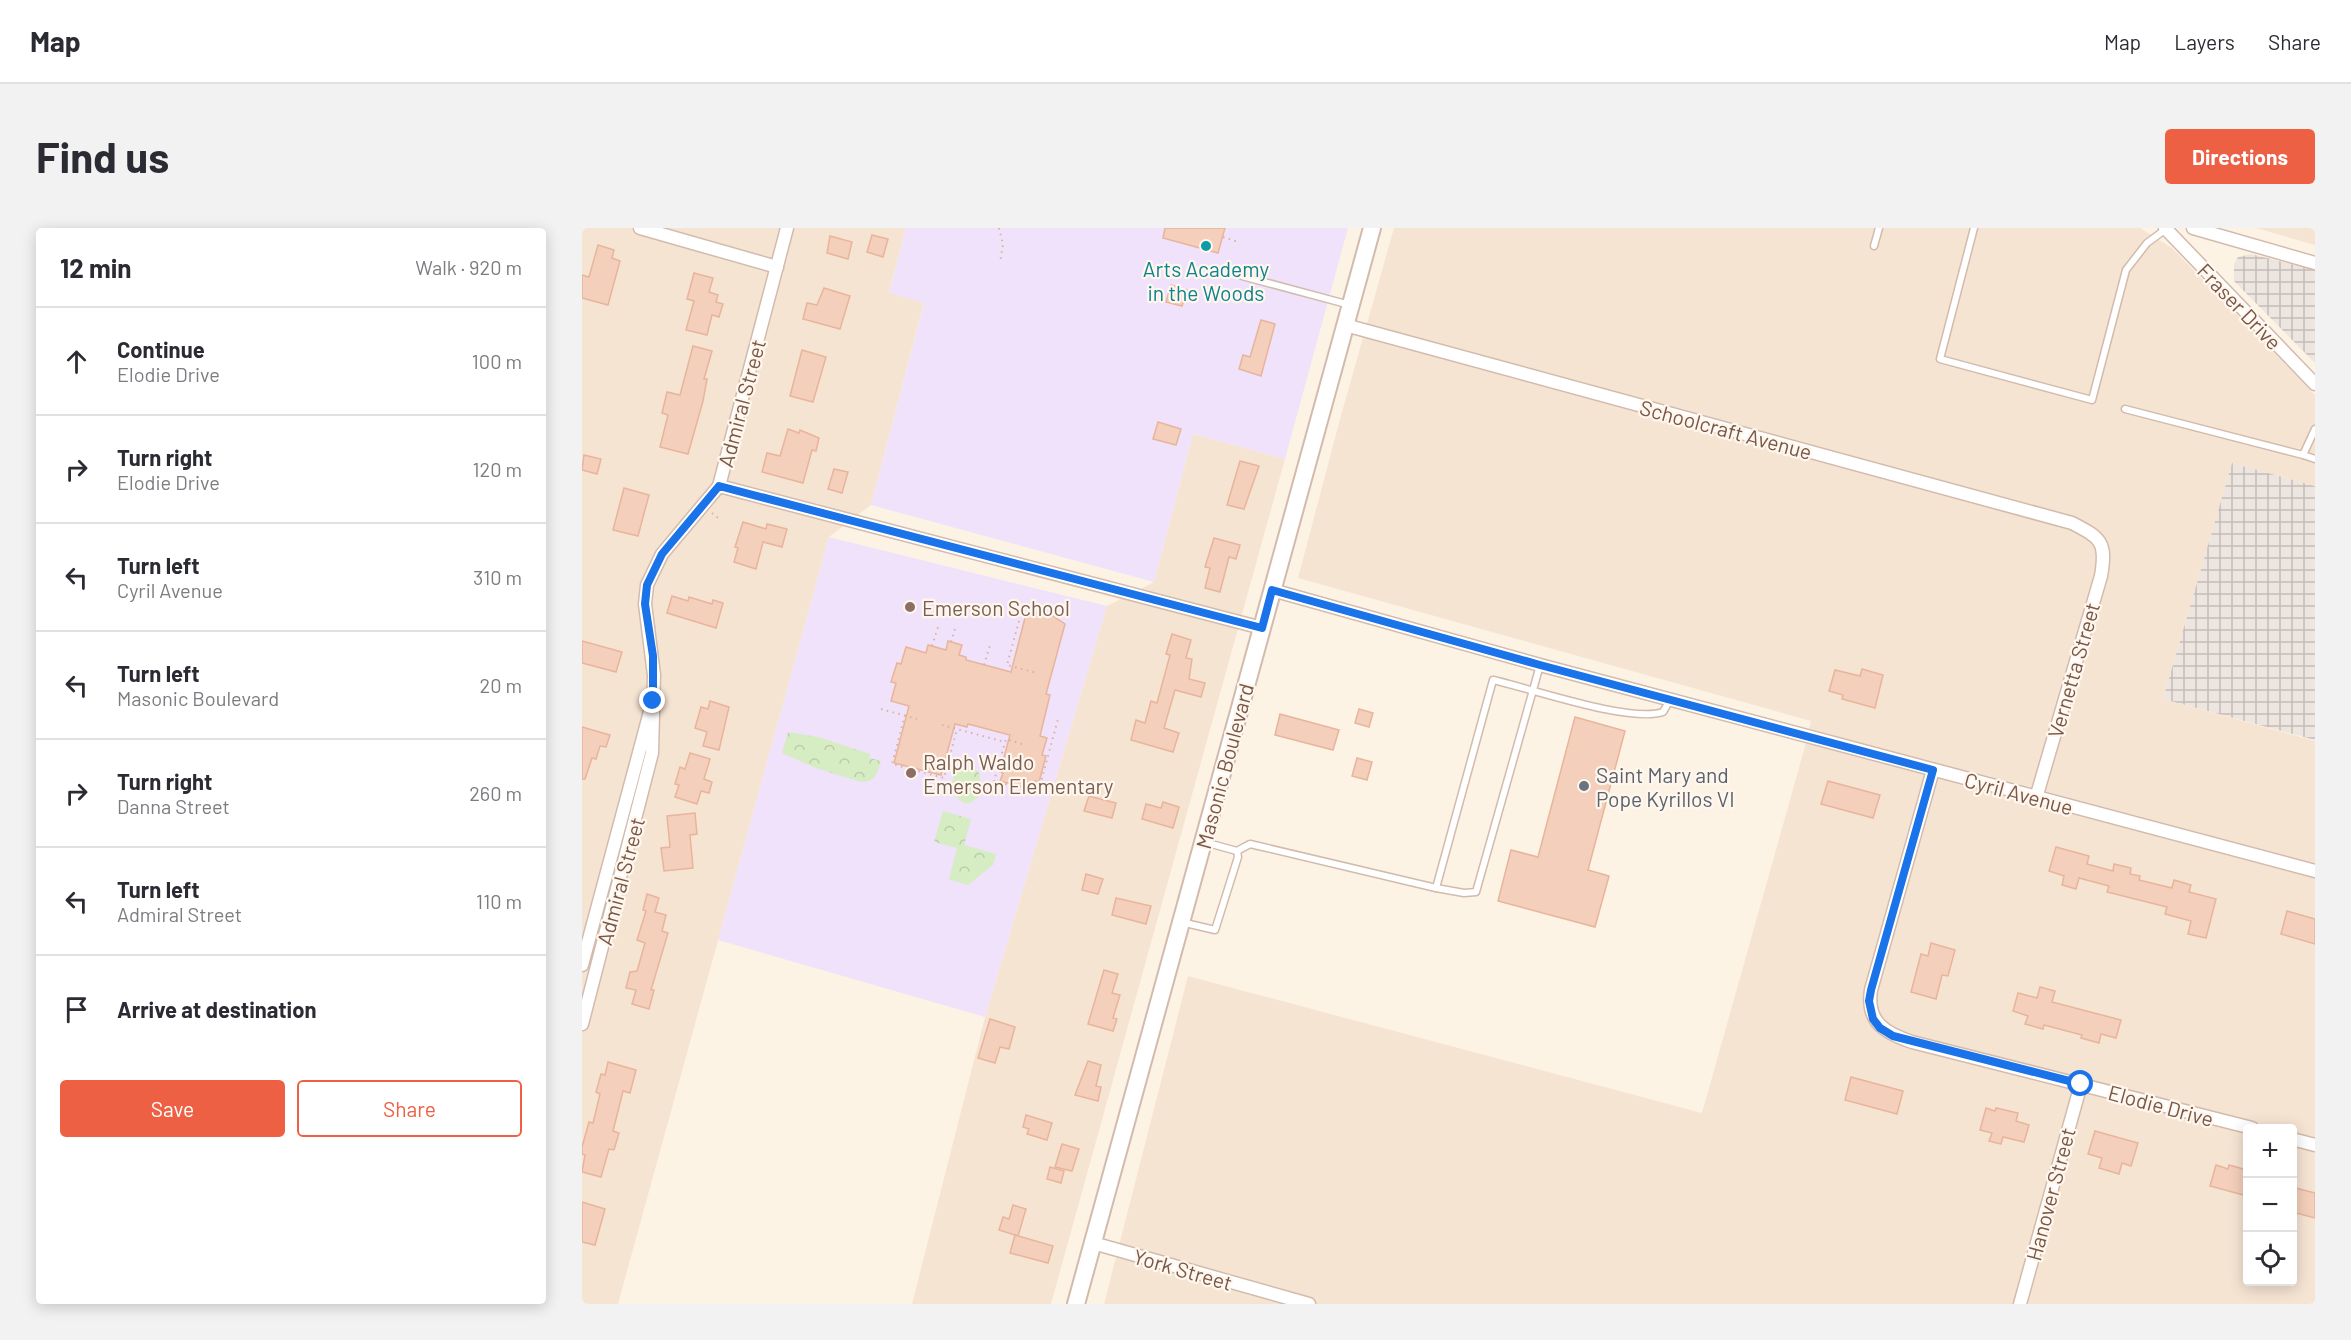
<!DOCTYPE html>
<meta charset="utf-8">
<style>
:root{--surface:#fff;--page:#f2f2f3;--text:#2b2b33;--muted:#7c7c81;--line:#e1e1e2;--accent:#ed6044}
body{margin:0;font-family:Barlow,sans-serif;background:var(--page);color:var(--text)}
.controls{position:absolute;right:18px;bottom:18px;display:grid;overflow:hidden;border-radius:6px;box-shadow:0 3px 15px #0003}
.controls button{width:54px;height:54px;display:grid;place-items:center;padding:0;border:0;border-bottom:2px solid var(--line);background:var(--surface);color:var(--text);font:30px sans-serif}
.stop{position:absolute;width:18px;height:18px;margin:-14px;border:4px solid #1a73e8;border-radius:50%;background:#fff}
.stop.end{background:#1a73e8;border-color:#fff;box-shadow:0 2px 6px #0008}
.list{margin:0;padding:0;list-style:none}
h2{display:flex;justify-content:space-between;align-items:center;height:78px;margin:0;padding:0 24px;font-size:26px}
h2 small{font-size:20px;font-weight:400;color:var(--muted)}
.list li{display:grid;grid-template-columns:39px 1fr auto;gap:18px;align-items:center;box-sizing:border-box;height:108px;padding:0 24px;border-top:2px solid var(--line)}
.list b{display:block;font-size:22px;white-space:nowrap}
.list p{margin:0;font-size:20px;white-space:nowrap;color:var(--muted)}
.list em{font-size:20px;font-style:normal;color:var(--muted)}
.actions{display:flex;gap:12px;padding:18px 24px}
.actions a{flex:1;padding:14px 0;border:2px solid var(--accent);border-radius:6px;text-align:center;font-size:21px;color:var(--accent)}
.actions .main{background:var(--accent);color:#fff}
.icon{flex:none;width:33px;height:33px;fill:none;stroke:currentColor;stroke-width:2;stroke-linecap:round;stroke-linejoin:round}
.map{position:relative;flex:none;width:1733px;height:1076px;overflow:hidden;border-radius:6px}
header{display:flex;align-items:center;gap:36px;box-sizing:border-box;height:84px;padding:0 30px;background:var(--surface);border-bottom:2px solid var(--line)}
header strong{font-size:28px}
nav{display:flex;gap:33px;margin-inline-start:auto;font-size:21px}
.intro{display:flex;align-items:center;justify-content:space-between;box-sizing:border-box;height:144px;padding:0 36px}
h1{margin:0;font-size:42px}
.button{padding:15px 27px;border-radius:6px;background:var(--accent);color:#fff;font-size:21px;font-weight:700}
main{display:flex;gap:36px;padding:0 36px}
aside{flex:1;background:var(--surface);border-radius:6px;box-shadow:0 3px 15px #0003}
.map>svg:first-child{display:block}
.residential{fill:#f6e4d3;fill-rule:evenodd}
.industrial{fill:url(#industrial-grid)}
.education{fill:#f0e2fa}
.forest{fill:url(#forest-crowns)}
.building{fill:#f4cfbb;stroke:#e8b49b;stroke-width:1.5}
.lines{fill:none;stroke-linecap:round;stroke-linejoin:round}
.service-casing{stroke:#d2bbad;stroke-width:9}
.minor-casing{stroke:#d2bbad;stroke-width:15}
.tertiary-casing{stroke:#d2bbad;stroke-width:20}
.path{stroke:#dab29e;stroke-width:2;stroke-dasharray:1.5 4.5;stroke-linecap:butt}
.service{stroke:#fff;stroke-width:6}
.minor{stroke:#fff;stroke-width:12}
.tertiary{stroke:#fff;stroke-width:16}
.route{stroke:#1a73e8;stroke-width:8}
.culture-dot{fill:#0f9aa8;stroke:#fff7ed;stroke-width:2}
.education-dot{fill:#8d6e63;stroke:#fff7ed;stroke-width:2}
.worship-dot{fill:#6b7280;stroke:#fff7ed;stroke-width:2}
.labels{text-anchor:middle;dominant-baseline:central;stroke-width:4.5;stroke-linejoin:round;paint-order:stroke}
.culture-label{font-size:21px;fill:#0d838f;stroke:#fff7ed}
.street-label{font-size:21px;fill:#785749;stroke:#fff7ed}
.education-label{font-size:21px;fill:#785e54;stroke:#fff7ed;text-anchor:start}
.worship-label{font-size:21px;fill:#5b616d;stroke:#fff7ed;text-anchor:start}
</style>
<header>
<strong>Map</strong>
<nav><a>Map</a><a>Layers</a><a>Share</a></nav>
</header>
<div class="intro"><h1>Find us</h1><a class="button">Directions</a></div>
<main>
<aside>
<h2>12 min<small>Walk · 920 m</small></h2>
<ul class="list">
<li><svg class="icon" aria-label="ahead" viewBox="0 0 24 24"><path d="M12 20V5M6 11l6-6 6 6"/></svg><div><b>Continue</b><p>Elodie Drive</p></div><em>100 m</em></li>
<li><svg class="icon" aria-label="right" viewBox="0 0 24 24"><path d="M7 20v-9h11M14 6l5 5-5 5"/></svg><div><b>Turn right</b><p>Elodie Drive</p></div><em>120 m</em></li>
<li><svg class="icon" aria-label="left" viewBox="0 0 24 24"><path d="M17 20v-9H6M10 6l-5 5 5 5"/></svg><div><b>Turn left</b><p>Cyril Avenue</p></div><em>310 m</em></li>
<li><svg class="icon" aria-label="left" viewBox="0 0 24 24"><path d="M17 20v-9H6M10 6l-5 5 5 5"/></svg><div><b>Turn left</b><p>Masonic Boulevard</p></div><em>20 m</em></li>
<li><svg class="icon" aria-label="right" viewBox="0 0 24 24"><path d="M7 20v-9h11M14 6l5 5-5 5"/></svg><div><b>Turn right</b><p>Danna Street</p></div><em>260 m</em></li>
<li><svg class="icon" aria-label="left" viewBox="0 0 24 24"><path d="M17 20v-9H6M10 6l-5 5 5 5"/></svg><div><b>Turn left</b><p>Admiral Street</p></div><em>110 m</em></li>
<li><svg class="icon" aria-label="arrive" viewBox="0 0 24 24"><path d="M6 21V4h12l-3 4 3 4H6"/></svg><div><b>Arrive at destination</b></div></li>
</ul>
<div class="actions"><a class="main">Save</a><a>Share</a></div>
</aside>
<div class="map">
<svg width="1733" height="1076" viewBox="0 0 1733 1076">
<defs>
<pattern id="industrial-grid" width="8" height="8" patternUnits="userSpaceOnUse" patternTransform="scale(1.5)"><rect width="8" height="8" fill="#ede5df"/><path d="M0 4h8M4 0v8" fill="none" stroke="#c5bcb7"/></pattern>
<pattern id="forest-crowns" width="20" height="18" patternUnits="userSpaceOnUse" patternTransform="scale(1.5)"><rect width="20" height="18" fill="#d6ecc3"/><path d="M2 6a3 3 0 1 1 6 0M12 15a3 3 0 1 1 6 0" fill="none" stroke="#bbcca9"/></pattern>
</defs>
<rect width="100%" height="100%" fill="#fdf3e5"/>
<g class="residential">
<polygon points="0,0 324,0 307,64 342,74 289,277 247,309 36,1076 0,1076"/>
<path d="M812 0H1558L1590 20 1733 167V258L1650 235 1581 471 1733 513V1076H522L606 748 1120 885 1222 522 1229 493 716 350 758 191ZM1666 900H1710V1054H1666Z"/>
<polygon points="1674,0 1733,0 1733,17"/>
<polygon points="611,206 703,231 469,1076 330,1076 403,789 525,378 572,354"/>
</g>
<g class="industrial">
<polygon points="1669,26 1733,42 1733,135 1652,53 1652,36 1656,29"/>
<polygon points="1650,235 1733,258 1733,512 1581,471"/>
</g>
<g class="education">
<polygon points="324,0 766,0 703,231 611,206 572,354 289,277 342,75 307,65"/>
<polygon points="247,309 525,378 403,789 136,712"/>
</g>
<g class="forest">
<path d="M206 504 236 509 288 526 287 530 299 533C295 546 293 554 279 554L234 540 200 525Z"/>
<path d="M389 537 398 546 397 568C385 582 376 574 370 560H366V554H370L374 543Z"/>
<polygon points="361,583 389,591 382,617 414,626 411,637 386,657 367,651 375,620 352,614"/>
</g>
<g class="building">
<polygon points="583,0 643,0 636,25 581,10"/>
<polygon points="290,7 306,11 301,29 285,24"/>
<polygon points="248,8 270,14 266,31 245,25"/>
<polygon points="16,17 32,22 30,30 38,33 26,77 0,70 0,47 7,49"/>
<polygon points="112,45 131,50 127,64 136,67 134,74 141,76 137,89 130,87 125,107 104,102 112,73 105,71"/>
<polygon points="589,57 605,62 600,78 584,74"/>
<polygon points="242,60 268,68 258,101 221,91 225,75 235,77"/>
<polygon points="679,92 693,96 679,148 657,141 661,127 668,129"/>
<polygon points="111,118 130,123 122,151 125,151 121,173 106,226 78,219 86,187 80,185 85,164 98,167"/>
<polygon points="220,122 244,129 231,174 208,168"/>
<polygon points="576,194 599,201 594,217 571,211"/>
<polygon points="206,201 217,205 218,202 237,210 234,223 230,222 221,255 180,244 185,225 198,228"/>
<polygon points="2,227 19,231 15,246 0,242"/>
<polygon points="658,233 677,238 662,281 645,277"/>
<polygon points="252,241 266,244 260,265 246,261"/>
<polygon points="42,260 67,267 56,308 31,302"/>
<polygon points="161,294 184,301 185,296 205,301 200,319 181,314 174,341 152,334 156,320 153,319"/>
<polygon points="632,310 658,317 654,331 647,329 638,364 623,360 628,340 623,339"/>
<polygon points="90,368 106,373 107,369 130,376 131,372 141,375 134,400 85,385"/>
<polygon points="459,384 471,388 483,396 464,466 468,467 458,508 465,510 460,527 464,528 457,554 453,553 451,562 418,553 421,545 418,544 428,507 386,496 385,499 373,496 359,547 312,535 327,478 309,473 314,455 309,454 315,435 319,436 324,419 344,425 346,417 364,422 366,413 380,417 377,427 384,429 384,432 429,444 444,386"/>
<polygon points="590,406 609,412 604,430 610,431 607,451 623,455 619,469 593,462 582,500 597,505 591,524 549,512 554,492 563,495 569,473 575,475 588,427 584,426"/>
<polygon points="0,413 40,424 34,444 0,435"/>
<polygon points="1280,441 1301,447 1293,480 1260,471 1261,467 1247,463 1253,442 1278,448"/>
<polygon points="128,473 147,479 137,522 121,518 125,504 113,500 119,479 126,481"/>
<polygon points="777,481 791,485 787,499 773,495"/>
<polygon points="698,486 757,502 751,522 693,507"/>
<polygon points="993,489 1043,503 1006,642 1027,648 1013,699 916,673 929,622 956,629"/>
<polygon points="0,499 28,507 24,519 18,518 14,531 10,530 3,551 0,551"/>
<polygon points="108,525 128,531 122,551 130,554 127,565 119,563 115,576 93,569 97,557 93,556 98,539 103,541"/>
<polygon points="775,530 790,534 785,552 770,548"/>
<polygon points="1246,553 1298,567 1291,590 1239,576"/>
<polygon points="507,568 534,575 530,590 502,583"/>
<polygon points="581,574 597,579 591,600 560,591 564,576 579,580"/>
<polygon points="113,585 115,606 108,607 111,640 82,643 79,620 88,619 85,588"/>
<polygon points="1474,619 1507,628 1505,636 1531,643 1532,636 1549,640 1548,646 1558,648 1557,652 1590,660 1592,652 1609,657 1607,664 1634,671 1624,710 1606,706 1609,693 1583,686 1585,679 1525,664 1527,658 1497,650 1494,661 1480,657 1482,648 1467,643"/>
<polygon points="504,646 521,651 516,666 500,662"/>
<polygon points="65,666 77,670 73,684 84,687 80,703 86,705 69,762 72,762 67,781 50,776 54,762 44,760 48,744 55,743 63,715 55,712 64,683 61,682"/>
<polygon points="534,670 569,678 564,696 530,687"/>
<polygon points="1705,683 1733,691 1733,716 1699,706"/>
<polygon points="1349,715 1373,722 1366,748 1360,747 1354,771 1329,764 1339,726 1346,728"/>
<polygon points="522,742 536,746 530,765 538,767 531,790 535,791 531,803 506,796"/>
<polygon points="1458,759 1473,763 1470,774 1539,792 1534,810 1519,806 1517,815 1499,810 1500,807 1462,797 1461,801 1443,796 1446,788 1431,783 1436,765 1455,770"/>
<polygon points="408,791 433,799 427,821 418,819 413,835 396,830"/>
<polygon points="506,833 519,837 514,858 519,859 516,873 493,867"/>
<polygon points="26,834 54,842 48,865 41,863 31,903 37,905 32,922 27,921 19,949 0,944 3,927 0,926 0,919 7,894 11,895 18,866 14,864 19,846 23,847"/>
<polygon points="1269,849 1321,863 1315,886 1263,872"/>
<polygon points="1404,880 1413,883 1414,880 1436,885 1434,893 1447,897 1442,914 1421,909 1419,916 1407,913 1410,905 1398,902"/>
<polygon points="444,887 470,895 465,912 445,906 447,901 441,899"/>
<polygon points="1513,903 1556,915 1549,938 1540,935 1537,946 1517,940 1520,930 1506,926"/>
<polygon points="480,916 497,921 490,943 473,939"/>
<polygon points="1634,937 1646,941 1647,937 1665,942 1665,968 1628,958"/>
<polygon points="468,939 482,943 479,955 465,951"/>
<polygon points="1710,959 1733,965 1733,990 1710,984"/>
<polygon points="0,974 23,981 13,1017 0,1014"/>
<polygon points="431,977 444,981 436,1008 417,1002 421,989 427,991"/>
<polygon points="433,1007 471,1018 466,1035 428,1025"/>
</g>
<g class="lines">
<g class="service-casing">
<g id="service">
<polyline points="1392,0 1358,131 1510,172 1544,42 1565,15 1584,1"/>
<polyline points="1292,18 1297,0"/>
<polyline points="660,48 768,77"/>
<polyline points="1543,181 1721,227 1733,201"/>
<polyline points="1721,227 1733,231"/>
<path d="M958 437 951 462 894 664 882 665 854 660 911 452C951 461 1047 495 1081 484L1088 472"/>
<polyline points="655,623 668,616 854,660"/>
<polyline points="599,694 633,702 656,629 655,623 622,614"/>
</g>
</g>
<g class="minor-casing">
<g id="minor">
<polyline points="58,0 195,39"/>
<polyline points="1583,0 1733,156"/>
<polyline points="1611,0 1733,35"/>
<path d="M763 97 1490 295C1519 310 1525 314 1519 348L1454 570"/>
<polyline points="137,258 680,400"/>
<polyline points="690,362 958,437 1733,643"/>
<path d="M1351 542 1289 762C1284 794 1303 805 1330 814L1670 900"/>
<polyline points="0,737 69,480"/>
<polyline points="0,796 70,525 72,447 63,376 65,357 80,326 137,258 205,0"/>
<polyline points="1710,911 1733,917"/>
<polyline points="511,1015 727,1076"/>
<polyline points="1438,1076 1499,856"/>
</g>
</g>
<g class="tertiary-casing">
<polyline id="tertiary" points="494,1076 790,0"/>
</g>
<g class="path">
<polyline points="417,0 421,16 418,35"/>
<polyline points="641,9 656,14"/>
<polyline points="130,285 136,290"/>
<polyline points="437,393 425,437 455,445"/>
<polyline points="369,414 373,401"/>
<polyline points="350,418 356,399"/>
<polyline points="402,437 409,414"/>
<polyline points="299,481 335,491"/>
<polyline points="323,487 310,536 362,550 375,501"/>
<polyline points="360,497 423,514"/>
<polyline points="440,516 424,511 412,553 456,565 476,491"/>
</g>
<use href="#service" class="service"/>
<use href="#minor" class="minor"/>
<use href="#tertiary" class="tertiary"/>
</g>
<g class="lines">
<polyline class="route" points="71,473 71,428 63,376 65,357 80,326 137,258 680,400 690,362 958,437 1351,542 1289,762 1287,773 1291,791 1298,800 1311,808 1499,856"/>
</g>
<circle class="culture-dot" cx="624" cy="18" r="6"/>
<g class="education-dot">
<circle cx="328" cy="379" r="6"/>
<circle cx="329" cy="545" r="6"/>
</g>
<circle class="worship-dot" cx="1002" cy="558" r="6"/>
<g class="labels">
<g class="culture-label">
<text x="624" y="40">Arts Academy<tspan x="624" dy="24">in the Woods</tspan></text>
</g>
<g class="street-label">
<text transform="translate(1658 78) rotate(46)">Fraser Drive</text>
<text transform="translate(159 175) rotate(-75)">Admiral Street</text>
<text transform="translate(1144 201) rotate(15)">Schoolcraft Avenue</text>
<text transform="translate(1491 442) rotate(-74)">Vernetta Street</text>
<text transform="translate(642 538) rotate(-75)">Masonic Boulevard</text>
<text transform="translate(1437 565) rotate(15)">Cyril Avenue</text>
<text transform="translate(38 653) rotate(-75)">Admiral Street</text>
<text transform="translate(1579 877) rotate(15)">Elodie Drive</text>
<text transform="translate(1468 966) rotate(-75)">Hanover Street</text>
<text transform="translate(601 1041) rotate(16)">York Street</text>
</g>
<g class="education-label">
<text x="340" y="379">Emerson School</text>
<text x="341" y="533">Ralph Waldo<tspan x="341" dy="24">Emerson Elementary</tspan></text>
</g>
<g class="worship-label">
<text x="1014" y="546">Saint Mary and<tspan x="1014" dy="24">Pope Kyrillos VI</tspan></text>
</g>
</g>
</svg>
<div class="controls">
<button>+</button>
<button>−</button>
<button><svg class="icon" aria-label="locate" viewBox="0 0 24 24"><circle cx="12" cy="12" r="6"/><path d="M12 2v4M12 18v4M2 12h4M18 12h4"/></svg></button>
</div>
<div class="stop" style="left:1499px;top:856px"></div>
<div class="stop end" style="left:71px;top:473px"></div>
</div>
</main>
